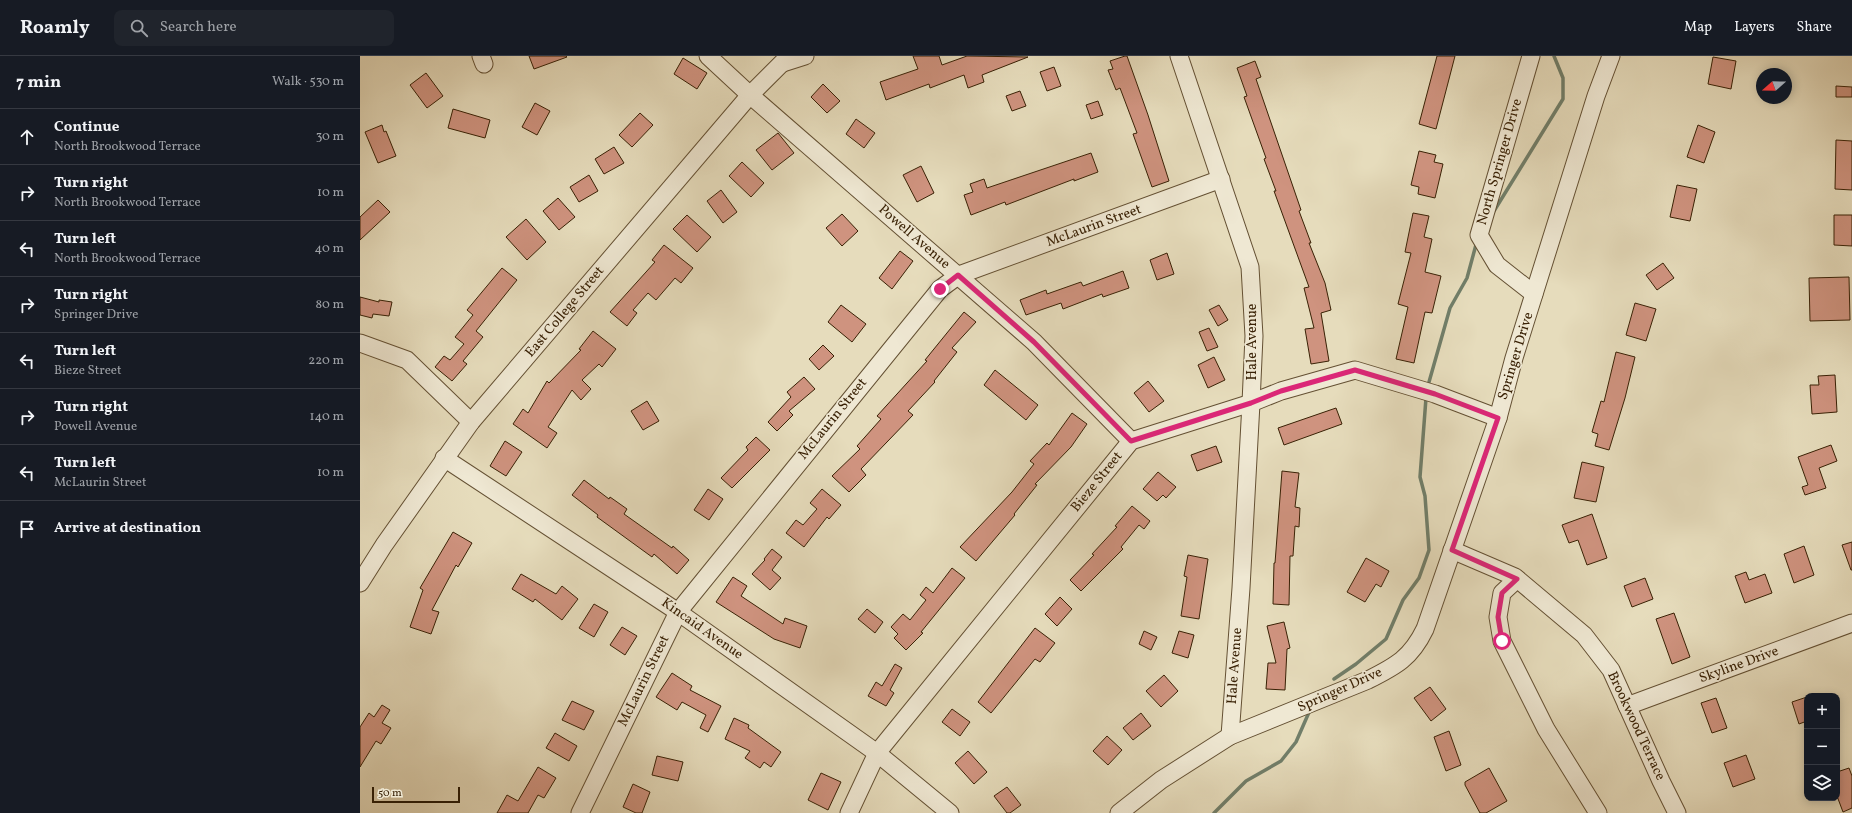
<!DOCTYPE html>
<meta charset="utf-8">
<style>
:root{--surface:#171b24;--page:#20242c;--text:#f1f3f6;--muted:#9ea1a6;--line:#363941}
body{margin:0;font-family:Vollkorn,serif;background:var(--page);color:var(--text)}
.controls{position:absolute;right:12px;bottom:12px;display:grid;overflow:hidden;border-radius:8px;box-shadow:0 2px 10px #0003}
.controls button{width:36px;height:36px;display:grid;place-items:center;padding:0;border:0;border-bottom:1px solid var(--line);background:var(--surface);color:var(--text);font:20px sans-serif}
.compass{position:absolute;left:1396px;top:12px;width:36px;height:36px;border-radius:50%;background:var(--surface);box-shadow:0 2px 10px #0003;rotate:250deg}
.scale{position:absolute;left:12px;bottom:10px;width:88px;box-sizing:border-box;padding-left:4px;border:2px solid #392105;border-top:0;font-size:11px;line-height:14px;white-space:nowrap;color:#392105;-webkit-text-stroke:3px #efe8d3;paint-order:stroke}
.stop{position:absolute;width:12px;height:12px;margin:-9px;border:3px solid #db2777;border-radius:50%;background:#fff}
.stop.end{background:#db2777;border-color:#fff;box-shadow:0 1px 4px #0008}
.list{margin:0;padding:0;list-style:none}
h2{display:flex;justify-content:space-between;align-items:center;height:52px;margin:0;padding:0 16px;font-size:17px}
h2 small{font-size:13px;font-weight:400;color:var(--muted)}
.list li{display:grid;grid-template-columns:26px 1fr auto;gap:12px;align-items:center;box-sizing:border-box;height:56px;padding:0 16px;border-top:1px solid var(--line)}
.list b{display:block;font-size:15px;white-space:nowrap}
.list p{margin:0;font-size:13px;white-space:nowrap;color:var(--muted)}
.list em{font-size:13px;font-style:normal;color:var(--muted)}
.icon{flex:none;width:22px;height:22px;fill:none;stroke:currentColor;stroke-width:2;stroke-linecap:round;stroke-linejoin:round}
.map{position:relative;flex:none;width:1492px;height:757px;overflow:hidden}
header{display:flex;align-items:center;gap:24px;box-sizing:border-box;height:56px;padding:0 20px;background:var(--surface);border-bottom:1px solid var(--line)}
header strong{font-size:19px}
nav{display:flex;gap:22px;margin-inline-start:auto;font-size:14px}
.search{width:280px;height:36px;background:var(--page);display:flex;align-items:center;gap:10px;box-sizing:border-box;padding:0 14px;border-radius:8px;color:var(--muted);font-size:15px}
main{display:flex}
aside{flex:1;background:var(--surface)}
.map>svg:first-child{display:block}
.lines{fill:none;stroke-linecap:round;stroke-linejoin:round}
.stream{stroke:#717e69;stroke-width:3.5}
.building{fill:#cf937f;stroke:#392105}
.minor-casing{stroke:#645033;stroke-width:19}
.minor{stroke:#efe8d3;stroke-width:17}
.route{stroke:#db2777;stroke-width:5}
.labels{text-anchor:middle;dominant-baseline:central;stroke-width:3.5;stroke-linejoin:round;paint-order:stroke}
.street-label{font-size:14px;fill:#392105;stroke:#efe8d3}
</style>
<header>
<strong>Roamly</strong>
<div class="search"><svg class="icon" aria-label="search" viewBox="0 0 24 24"><circle cx="10" cy="10" r="6"/><path d="M15 15l6 6"/></svg>Search here</div>
<nav><a>Map</a><a>Layers</a><a>Share</a></nav>
</header>
<main>
<aside>
<h2>7 min<small>Walk · 530 m</small></h2>
<ul class="list">
<li><svg class="icon" aria-label="ahead" viewBox="0 0 24 24"><path d="M12 20V5M6 11l6-6 6 6"/></svg><div><b>Continue</b><p>North Brookwood Terrace</p></div><em>30 m</em></li>
<li><svg class="icon" aria-label="right" viewBox="0 0 24 24"><path d="M7 20v-9h11M14 6l5 5-5 5"/></svg><div><b>Turn right</b><p>North Brookwood Terrace</p></div><em>10 m</em></li>
<li><svg class="icon" aria-label="left" viewBox="0 0 24 24"><path d="M17 20v-9H6M10 6l-5 5 5 5"/></svg><div><b>Turn left</b><p>North Brookwood Terrace</p></div><em>40 m</em></li>
<li><svg class="icon" aria-label="right" viewBox="0 0 24 24"><path d="M7 20v-9h11M14 6l5 5-5 5"/></svg><div><b>Turn right</b><p>Springer Drive</p></div><em>80 m</em></li>
<li><svg class="icon" aria-label="left" viewBox="0 0 24 24"><path d="M17 20v-9H6M10 6l-5 5 5 5"/></svg><div><b>Turn left</b><p>Bieze Street</p></div><em>220 m</em></li>
<li><svg class="icon" aria-label="right" viewBox="0 0 24 24"><path d="M7 20v-9h11M14 6l5 5-5 5"/></svg><div><b>Turn right</b><p>Powell Avenue</p></div><em>140 m</em></li>
<li><svg class="icon" aria-label="left" viewBox="0 0 24 24"><path d="M17 20v-9H6M10 6l-5 5 5 5"/></svg><div><b>Turn left</b><p>McLaurin Street</p></div><em>10 m</em></li>
<li><svg class="icon" aria-label="arrive" viewBox="0 0 24 24"><path d="M6 21V4h12l-3 4 3 4H6"/></svg><div><b>Arrive at destination</b></div></li>
</ul>
</aside>
<div class="map">
<svg width="1492" height="757" viewBox="0 0 1492 757">
<rect width="100%" height="100%" fill="#e6dcbc"/>
<filter id="stains"><feTurbulence type="fractalNoise" baseFrequency=".005" numOctaves="4"/><feColorMatrix values="0 0 0 0 .2 0 0 0 0 .09 0 0 0 0 .02 0 0 0 .5 -.17"/></filter>
<radialGradient id="worn" r=".72"><stop offset=".6" stop-color="#630" stop-opacity="0"/><stop offset="1" stop-color="#630" stop-opacity=".3"/></radialGradient>
<g class="lines">
<g class="stream">
<polyline points="1134,155 1203,43 1203,22 1194,0"/>
<polyline points="1069,326 1090,252 1107,222 1117,185"/>
<polyline points="974,623 996,608 1026,583 1043,544 1059,522 1069,494 1065,440 1060,421 1066,342"/>
<polyline points="854,757 886,725 921,705 936,686 950,654"/>
</g>
</g>
<g class="building">
<polygon points="169,0 206,0 207,1 174,13"/>
<polygon points="553,0 579,0 582,9 607,0 668,1 622,19 624,26 608,32 604,19 570,32 569,28 526,44 520,26 558,13"/>
<polygon points="765,0 767,0 788,59 809,125 792,131 773,78 777,77 760,32 756,34 748,14 753,13 750,5"/>
<polygon points="1077,0 1095,0 1076,73 1059,68"/>
<polygon points="1353,1 1376,5 1371,33 1348,28"/>
<polygon points="323,2 347,17 337,33 314,18"/>
<polygon points="895,5 901,21 896,23 941,154 939,155 951,187 949,187 965,227 971,254 961,257 969,305 951,308 945,273 954,272 944,232 949,231 914,135 916,135 904,103 906,102 884,41 887,40 877,12"/>
<polygon points="694,11 701,30 687,35 680,16"/>
<polygon points="66,17 83,40 67,52 50,29"/>
<polygon points="463,28 480,45 467,57 451,41"/>
<polygon points="1476,30 1492,31 1492,41 1476,41"/>
<polygon points="660,35 666,50 652,55 646,40"/>
<polygon points="738,45 743,59 731,63 726,49"/>
<polygon points="175,47 190,55 177,79 162,71"/>
<polygon points="93,53 130,64 125,82 88,72"/>
<polygon points="280,57 293,69 272,91 259,79"/>
<polygon points="496,63 515,77 504,92 486,78"/>
<polygon points="22,69 24,76 26,75 36,100 18,107 5,76"/>
<polygon points="1338,69 1355,76 1344,107 1327,101"/>
<polygon points="418,77 434,97 412,114 396,94"/>
<polygon points="1476,84 1492,85 1492,134 1475,133"/>
<polygon points="254,91 264,107 244,118 235,103"/>
<polygon points="1059,95 1076,99 1074,106 1083,108 1075,142 1058,138 1059,131 1051,129"/>
<polygon points="731,97 738,116 714,125 714,123 646,149 645,146 611,159 604,139 613,136 610,128 624,123 627,132"/>
<polygon points="382,106 404,127 391,141 369,120"/>
<polygon points="561,110 574,137 557,146 543,119"/>
<polygon points="229,119 238,135 219,146 210,131"/>
<polygon points="1317,129 1337,133 1330,165 1310,161"/>
<polygon points="361,134 377,156 363,167 347,145"/>
<polygon points="198,142 215,161 199,174 183,155"/>
<polygon points="18,144 30,156 0,184 0,161"/>
<polygon points="1053,157 1069,160 1064,181 1072,183 1065,216 1081,220 1072,257 1065,256 1054,307 1036,303 1048,251 1038,248 1051,197 1045,196"/>
<polygon points="482,158 498,175 482,190 466,172"/>
<polygon points="327,159 351,181 337,196 313,173"/>
<polygon points="1474,159 1492,159 1492,190 1474,189"/>
<polygon points="166,163 186,186 167,204 146,181"/>
<polygon points="304,189 333,212 321,227 315,222 296,244 288,237 273,254 277,257 267,270 250,256 295,206 292,204"/>
<polygon points="540,195 553,205 532,233 519,222"/>
<polygon points="807,197 814,218 797,224 790,204"/>
<polygon points="1303,207 1314,222 1297,234 1286,219"/>
<polygon points="142,212 157,224 116,275 123,281 103,305 107,308 92,325 75,311 84,300 90,304 104,288 95,281 113,259 107,254"/>
<polygon points="763,215 769,232 743,241 742,238 703,253 701,247 666,259 660,244 686,234 687,238 721,226 723,230"/>
<polygon points="1489,221 1490,264 1450,265 1449,222"/>
<polygon points="0,241 19,246 19,244 32,246 29,260 13,258 12,262 0,259"/>
<polygon points="1275,247 1296,253 1286,285 1266,279"/>
<polygon points="481,249 506,268 492,286 468,266"/>
<polygon points="859,249 868,264 858,270 849,254"/>
<polygon points="604,256 616,266 592,292 597,296 574,325 575,326 548,355 553,359 501,413 506,419 489,436 472,420 500,393 497,390 521,363 517,360 567,305 565,304"/>
<polygon points="849,272 858,291 847,295 839,276"/>
<polygon points="233,275 256,293 242,311 239,308 222,324 231,333 221,344 212,334 188,371 197,377 187,392 153,368 163,353 168,357 187,325 189,327 221,294 219,293"/>
<polygon points="463,289 474,300 459,314 449,303"/>
<polygon points="1256,296 1275,301 1265,342 1249,394 1235,390 1238,378 1232,376 1241,345 1244,346"/>
<polygon points="854,301 865,324 848,332 838,309"/>
<polygon points="635,314 678,349 666,364 624,329"/>
<polygon points="1475,319 1477,356 1452,358 1450,329 1459,329 1458,320"/>
<polygon points="444,321 455,333 429,355 433,359 417,375 408,366 431,341 427,336"/>
<polygon points="788,325 804,345 789,356 774,337"/>
<polygon points="287,345 299,365 283,374 271,355"/>
<polygon points="976,352 982,368 924,389 918,372"/>
<polygon points="712,357 727,368 711,391 675,428 677,429 654,458 655,459 616,505 600,491 652,436 674,408 670,405 687,387 689,389"/>
<polygon points="396,381 410,394 372,432 361,422 388,394 386,391"/>
<polygon points="145,385 162,396 146,420 130,410"/>
<polygon points="1471,389 1477,405 1459,412 1466,432 1445,439 1442,431 1448,429 1438,401"/>
<polygon points="856,390 862,406 837,415 831,399"/>
<polygon points="1222,406 1244,411 1236,446 1214,442"/>
<polygon points="922,415 939,417 935,451 940,452 939,471 935,470 933,500 930,500 929,549 913,548 914,507 915,507"/>
<polygon points="798,416 816,431 806,442 803,439 797,445 783,433"/>
<polygon points="224,424 249,443 250,441 267,453 264,458 312,492 313,490 329,504 317,518 294,498 292,501 237,461 238,459 212,439"/>
<polygon points="348,433 363,443 349,464 334,454"/>
<polygon points="462,433 481,449 469,463 467,461 444,491 426,477 436,464 443,469 457,453 450,447"/>
<polygon points="772,450 790,465 784,473 779,469 761,491 763,493 721,535 710,524 734,499 732,498 757,471 755,470"/>
<polygon points="1232,458 1247,502 1227,509 1218,484 1209,487 1202,469"/>
<polygon points="93,476 112,487 98,511 96,509 72,554 79,556 71,578 50,571 63,534 60,532"/>
<polygon points="1492,486 1492,514 1491,514 1482,489"/>
<polygon points="1444,490 1454,519 1434,527 1424,498"/>
<polygon points="412,493 422,501 412,514 421,522 410,534 392,518 405,504 404,503"/>
<polygon points="828,499 848,503 839,563 821,560 827,521 824,520"/>
<polygon points="1006,502 1029,515 1021,531 1016,528 1005,546 987,536"/>
<polygon points="592,512 605,522 561,576 563,577 546,594 534,582 538,578 531,571 543,558 550,564 566,544 560,539 566,531 573,537"/>
<polygon points="1386,516 1389,524 1405,518 1412,537 1385,547 1375,520"/>
<polygon points="161,518 196,538 202,530 218,543 202,564 175,543 173,546 152,533"/>
<polygon points="373,521 387,530 381,540 423,568 425,562 447,570 440,592 414,583 356,546"/>
<polygon points="1285,522 1293,543 1272,551 1264,530"/>
<polygon points="700,541 712,553 697,570 685,558"/>
<polygon points="234,548 248,556 234,581 219,572"/>
<polygon points="507,553 523,566 515,577 498,563"/>
<polygon points="1314,557 1330,601 1312,608 1296,563"/>
<polygon points="924,566 930,592 927,593 925,634 906,633 908,607 916,607 907,570"/>
<polygon points="262,571 277,580 265,599 250,589"/>
<polygon points="675,572 695,587 680,606 675,603 631,657 618,646"/>
<polygon points="784,575 797,581 791,594 779,588"/>
<polygon points="819,575 834,579 828,602 812,597"/>
<polygon points="535,608 542,612 530,634 534,637 526,650 508,640 516,626 522,630"/>
<polygon points="312,617 332,630 330,634 361,650 348,676 340,672 346,659 322,646 317,654 296,641"/>
<polygon points="804,619 818,635 801,651 786,635"/>
<polygon points="1070,631 1086,653 1071,665 1054,642"/>
<polygon points="1447,641 1447,665 1439,668 1432,646"/>
<polygon points="1356,642 1367,672 1352,677 1341,647"/>
<polygon points="212,645 234,655 224,674 202,664"/>
<polygon points="22,649 30,654 22,667 31,672 21,688 16,685 0,711 0,671 9,657 14,661"/>
<polygon points="592,653 610,666 600,680 582,666"/>
<polygon points="781,657 791,670 773,684 763,672"/>
<polygon points="374,662 389,669 388,672 421,696 411,711 404,706 400,712 385,702 390,695 365,683"/>
<polygon points="1089,675 1101,709 1086,715 1074,681"/>
<polygon points="195,677 217,690 209,705 186,692"/>
<polygon points="747,680 762,694 748,709 733,695"/>
<polygon points="608,695 627,716 614,728 595,707"/>
<polygon points="1386,699 1395,723 1373,731 1364,707"/>
<polygon points="297,700 323,706 318,725 292,719"/>
<polygon points="178,711 196,722 184,742 178,739 168,757 137,757 147,739 158,745"/>
<polygon points="1129,712 1147,745 1126,757 1120,757 1105,729 1105,726"/>
<polygon points="1489,712 1492,720 1492,752 1483,756 1477,740 1477,716"/>
<polygon points="461,717 481,726 468,754 448,744"/>
<polygon points="273,728 290,736 282,757 276,757 263,751"/>
<polygon points="647,731 661,749 650,757 647,757 634,740"/>
</g>
<g class="lines">
<g class="minor-casing">
<g id="minor">
<polyline points="121,0 124,8"/>
<polyline points="348,0 390,39 674,286 771,385"/>
<polyline points="819,0 890,211 894,280 891,347 881,532 870,680"/>
<polyline points="1171,0 1119,179 1137,209 1174,238"/>
<polyline points="423,7 445,0"/>
<polyline points="0,287 47,304 111,366"/>
<polyline points="84,402 318,556 517,697 590,757"/>
<polyline points="1092,494 1155,521 1224,579 1251,614 1301,725 1317,757"/>
<polyline points="1157,523 1142,537 1138,561 1142,585 1186,673 1238,757"/>
<polyline points="0,527 24,489 111,366 390,39 429,0"/>
<polyline points="1267,650 1492,567"/>
<polyline points="220,757 318,556 580,233 599,219 861,123"/>
<polyline points="489,757 517,697 771,385 891,347 921,335 995,314 1075,338 1138,362"/>
<path d="M759 757 801 724 870 680 1008 624C1036 610 1051 602 1065 573L1138 362 1154 302 1236 40 1251 0"/>
</g>
</g>
<use href="#minor" class="minor"/>
</g>
<g class="lines">
<polyline class="route" points="580,233 598,219 674,286 771,385 891,347 921,335 995,314 1075,338 1138,362 1092,494 1157,523 1142,537 1138,561 1142,585"/>
</g>
<g class="labels">
<g class="street-label">
<text transform="translate(1140 106) rotate(-74)">North Springer Drive</text>
<text transform="translate(734 170) rotate(-20)">McLaurin Street</text>
<text transform="translate(554 181) rotate(41)">Powell Avenue</text>
<text transform="translate(205 256) rotate(-50)">East College Street</text>
<text transform="translate(892 286) rotate(-90)">Hale Avenue</text>
<text transform="translate(1156 300) rotate(-73)">Springer Drive</text>
<text transform="translate(473 363) rotate(-51)">McLaurin Street</text>
<text transform="translate(737 426) rotate(-51)">Bieze Street</text>
<text transform="translate(342 573) rotate(35)">Kincaid Avenue</text>
<text transform="translate(1379 609) rotate(-20)">Skyline Drive</text>
<text transform="translate(875 610) rotate(-86)">Hale Avenue</text>
<text transform="translate(284 625) rotate(-64)">McLaurin Street</text>
<text transform="translate(980 634) rotate(-24)">Springer Drive</text>
<text transform="translate(1276 670) rotate(65)">Brookwood Terrace</text>
</g>
</g>
<rect width="100%" height="100%" filter="url(#stains)"/>
<rect width="100%" height="100%" fill="url(#worn)"/>
</svg>
<div class="controls">
<button>+</button>
<button>−</button>
<button><svg class="icon" aria-label="layers" viewBox="0 0 24 24"><path d="M12 4l9 5-9 5-9-5zM3 14l9 5 9-5"/></svg></button>
</div>
<svg class="compass" viewBox="-18 -18 36 36"><path d="M0-13l5 13h-10z" fill="#e53935"/><path d="M0 13l5-13h-10z" fill="#9ea1a6"/></svg>
<div class="scale">50 m</div>
<div class="stop" style="left:1142px;top:585px"></div>
<div class="stop end" style="left:580px;top:233px"></div>
</div>
</main>
